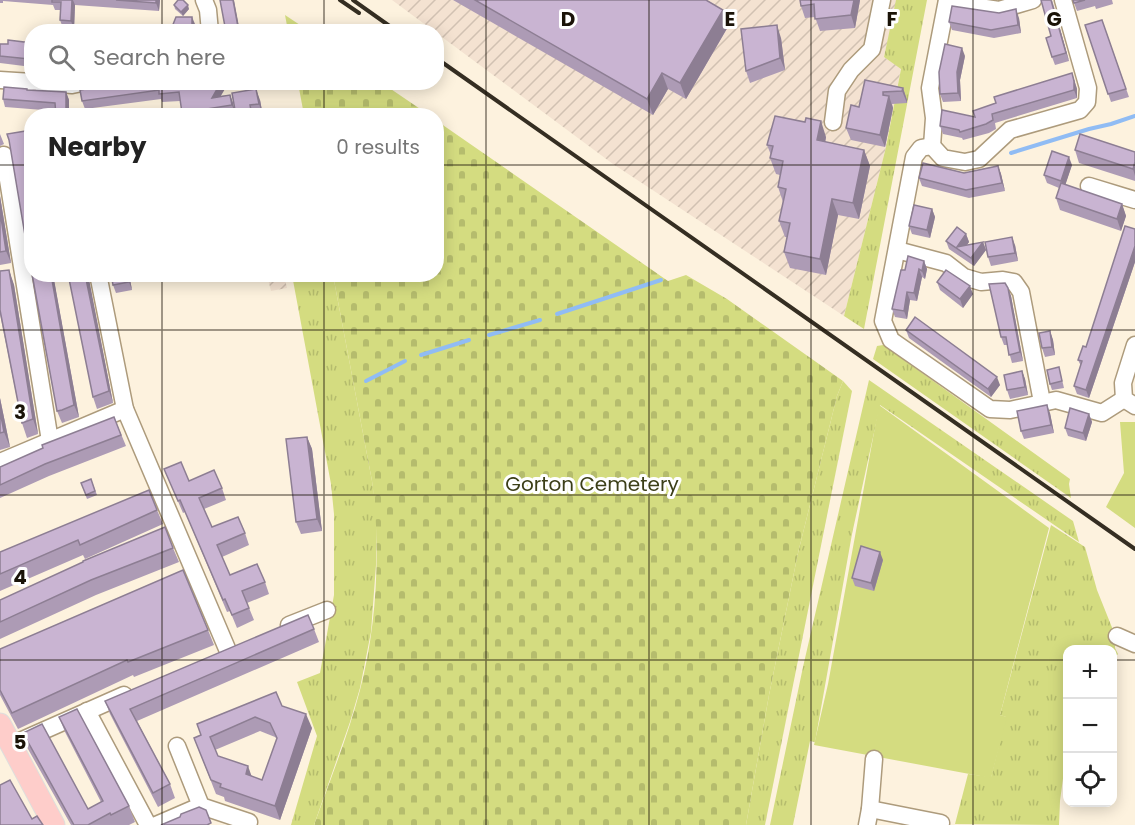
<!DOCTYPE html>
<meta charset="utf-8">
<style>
:root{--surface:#fff;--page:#f2f2f2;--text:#222;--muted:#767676;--line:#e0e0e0}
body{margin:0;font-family:Poppins,sans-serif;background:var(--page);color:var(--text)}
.controls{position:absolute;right:18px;bottom:18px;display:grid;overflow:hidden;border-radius:12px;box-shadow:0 3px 15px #0003}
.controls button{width:54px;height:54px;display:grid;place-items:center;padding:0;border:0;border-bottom:2px solid var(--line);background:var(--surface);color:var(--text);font:30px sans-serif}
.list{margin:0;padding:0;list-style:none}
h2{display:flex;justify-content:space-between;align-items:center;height:78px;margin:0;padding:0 24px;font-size:26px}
h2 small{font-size:20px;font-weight:400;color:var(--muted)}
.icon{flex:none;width:33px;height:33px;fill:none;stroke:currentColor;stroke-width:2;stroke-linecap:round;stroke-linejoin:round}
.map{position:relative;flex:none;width:1135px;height:825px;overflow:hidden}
.search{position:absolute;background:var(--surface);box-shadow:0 3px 15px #0003;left:24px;top:24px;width:420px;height:66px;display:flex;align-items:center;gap:15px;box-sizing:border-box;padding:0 21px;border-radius:24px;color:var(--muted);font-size:22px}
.panel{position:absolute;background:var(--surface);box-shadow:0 3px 15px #0003;left:24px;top:108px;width:420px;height:174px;border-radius:24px}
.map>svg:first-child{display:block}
.industrial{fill:url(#industrial-furrows)}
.grass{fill:url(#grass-tufts)}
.cemetery{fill:url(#cemetery-stones)}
.garden{fill:#d4dc80}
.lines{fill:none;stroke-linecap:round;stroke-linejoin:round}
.stream{stroke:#90bcf4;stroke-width:4}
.minor-casing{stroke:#ad9b7c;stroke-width:19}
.major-casing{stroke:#dfdedc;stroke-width:23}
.minor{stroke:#fff;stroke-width:16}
.major{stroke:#fecdca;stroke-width:21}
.rail{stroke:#352e22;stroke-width:4}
.wall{fill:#ad9bb5;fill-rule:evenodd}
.shaded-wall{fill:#8d7e93}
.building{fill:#c9b4d2;stroke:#8d7e93;stroke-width:1.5;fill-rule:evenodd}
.grid{fill:none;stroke:#1a1308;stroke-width:1.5;stroke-opacity:0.55}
.labels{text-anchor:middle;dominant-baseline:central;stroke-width:6;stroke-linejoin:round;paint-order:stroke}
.park-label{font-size:20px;fill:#3c3f18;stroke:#fff}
.grid-label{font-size:20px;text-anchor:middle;font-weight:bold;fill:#1a1308;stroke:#fff;stroke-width:6;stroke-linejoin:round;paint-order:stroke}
</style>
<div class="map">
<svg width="1135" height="825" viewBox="0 0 1135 825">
<defs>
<pattern id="industrial-furrows" width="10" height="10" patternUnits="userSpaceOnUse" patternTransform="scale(1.5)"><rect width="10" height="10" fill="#f4e2d1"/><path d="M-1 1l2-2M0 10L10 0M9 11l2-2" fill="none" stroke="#d1c1b2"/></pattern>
<pattern id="grass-tufts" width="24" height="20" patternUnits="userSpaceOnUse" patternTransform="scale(1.5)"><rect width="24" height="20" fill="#d4dc80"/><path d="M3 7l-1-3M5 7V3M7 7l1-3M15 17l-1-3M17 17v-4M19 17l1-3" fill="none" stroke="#b5bc6d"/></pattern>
<pattern id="cemetery-stones" width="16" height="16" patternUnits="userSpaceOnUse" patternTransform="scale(1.5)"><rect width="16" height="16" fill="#d4dc80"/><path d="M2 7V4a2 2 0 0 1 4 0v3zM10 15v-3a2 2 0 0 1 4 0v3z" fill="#b5bc6d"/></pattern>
</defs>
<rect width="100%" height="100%" fill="#fdf2de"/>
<g class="industrial">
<polygon points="392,0 897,0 884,57 901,68 886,147 844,316 613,164"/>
<polygon points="267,275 284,275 287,288 271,291"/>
</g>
<g class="grass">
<polygon points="896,0 927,0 864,329 844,316 886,147 901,69 884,57"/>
<polygon points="292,275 333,275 372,481 377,515 376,565 371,632 360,688 350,722 314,825 291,825 317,736 297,682 320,673 334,595 334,514 331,484"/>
<polygon points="883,345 1070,479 1069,484 1071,498 873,359 877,346"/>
<polygon points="869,380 1073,521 1079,542 880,405 852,534 815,742 810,741 793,825 770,825 803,667"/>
<polygon points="843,381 852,391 765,825 746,825 769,695 798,553 837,396"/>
<polygon points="1051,525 1085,547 1097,590 1115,635 1115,648 1118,654 1113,660 1112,650 1068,650 1068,741 1060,801 1059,825 955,824 968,774 991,777 1006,717 1000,715"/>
</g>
<g class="cemetery">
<polygon points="285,15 309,31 288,31"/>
<polygon points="298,83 382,83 429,115 304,115"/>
<path d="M437 121 668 281 686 275 727 299 843 381 837 396 798 553 769 695 746 825H314C330 780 348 736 360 690 377 627 381 546 372 481L333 275 436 274Z"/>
</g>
<g class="garden">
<polygon points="879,405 1049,528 1000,715 1007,717 991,778 814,745 828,684"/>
<polygon points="1120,422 1135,422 1135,528 1106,507 1124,473"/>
</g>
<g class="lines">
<g class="stream">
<polyline points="1011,153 1089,129 1111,124 1135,116"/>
<polyline points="557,314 661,280"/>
<polyline points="489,335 540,320"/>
<polyline points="421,355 469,340"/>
<polyline points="366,381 405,361"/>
</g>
<g class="minor-casing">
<g id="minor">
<polyline points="204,0 208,10 210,32"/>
<polyline points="947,2 999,10 1033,0"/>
<polyline points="0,80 32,82"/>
<polyline points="37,82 72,85 86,82"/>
<polyline points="833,122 837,91 851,70 872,49 882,0"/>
<polyline points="932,146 921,148 914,157 883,321 891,340 990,409 1010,410 1056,400 1102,413 1124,399"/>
<polyline points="932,146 943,158 965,162 979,159 1010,130 1080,110 1087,102 1088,88 1063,0"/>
<polyline points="932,146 934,118 930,88 947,0"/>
<polyline points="4,155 50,441"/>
<polyline points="1089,186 1135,200"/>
<polyline points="897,250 946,263 964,277 981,282 1003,280 1014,282 1021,292 1042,402"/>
<polyline points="98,274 125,409 228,651"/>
<polyline points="1135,345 1123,383 1124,399 1135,406"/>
<polyline points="0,462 125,409"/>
<polyline points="289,625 327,610"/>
<polyline points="1117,636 1135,644"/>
<polyline points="87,711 148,825"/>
<polyline points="11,745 124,695"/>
<polyline points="177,746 201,806 249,822"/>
<polyline points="870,809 941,823"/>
<polyline points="156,825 200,806"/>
<polyline points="867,825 870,809 874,759"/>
</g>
</g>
<g class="major-casing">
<polyline id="major" points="0,724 54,825"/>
</g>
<use href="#minor" class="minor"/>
<use href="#major" class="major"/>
<g class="rail">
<polyline points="340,0 359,13"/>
<polyline points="353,0 398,32"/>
<polyline points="436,58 1135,549"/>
</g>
</g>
<g class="wall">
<polygon points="0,0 160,0 159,11 75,5 74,29 63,28 60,20 60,10 55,10 53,5 3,1 3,3 0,3"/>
<polygon points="453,0 706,0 723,10 729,25 686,99 668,89 653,115"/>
<polygon points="800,0 860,0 855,28 820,31 815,17 805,18 801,6"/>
<polygon points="1052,0 1069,61 1055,65 1052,57 1051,36"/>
<polygon points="1073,0 1112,0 1113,4 1096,9 1095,6 1077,11"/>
<polygon points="174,5 189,9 183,16 175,9"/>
<polygon points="1019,18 1021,33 994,38 952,30 949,22"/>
<polygon points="1102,20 1129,97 1111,102 1085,25"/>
<polygon points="781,38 785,70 750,83 746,71"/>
<polygon points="32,43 32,67 0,63 0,44 8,44"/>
<polygon points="965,56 960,80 961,101 943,102 940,94"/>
<polygon points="1072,73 1077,89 1077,98 995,123 996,129 989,133 963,140 962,138 943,134 940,126 975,117 996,103"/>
<polygon points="865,80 903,88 907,100 907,103 892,104 893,108 885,147 851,140 846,128 859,107"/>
<polygon points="127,82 229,82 220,96 230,95 233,103 235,113 217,116 183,116 180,101 162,102 161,99 85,109 82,101"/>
<polygon points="27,90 66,92 69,100 56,111 5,107 3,99"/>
<polygon points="232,93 260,100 263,116 236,116"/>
<polygon points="32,130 32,260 27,247 10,144 7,134"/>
<polygon points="0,134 4,144 0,146"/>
<polygon points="826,137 825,142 864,150 870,166 859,219 838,215 826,275 790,268 784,252 787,237 785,237 779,221 783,202 778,187 780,175 776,174 770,158 771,155 767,145"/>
<polygon points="1075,150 1135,152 1135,181 1079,163"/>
<polygon points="1072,165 1065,185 1122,204 1126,216 1121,231 1060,210 1056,198 1059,188 1047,183 1044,175"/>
<polygon points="998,166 1001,174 1005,191 969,198 922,186 919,178 964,173"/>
<polygon points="0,196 11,263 0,265"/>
<polygon points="932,209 935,217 930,238 912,234 909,226"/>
<polygon points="1135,229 1135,262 1089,398 1077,394 1074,386 1081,366 1078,360 1086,347"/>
<polygon points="966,234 969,242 967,245 983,242 986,250 974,266 949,249 946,241"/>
<polygon points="1015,245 1018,261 991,266 988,257"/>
<polygon points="924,261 927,269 925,279 922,277 917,301 910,300 907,319 895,317 892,309 905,270"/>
<polygon points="9,270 14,285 38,434 27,438 22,423 0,314 0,271"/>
<polygon points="111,274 129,274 132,290 116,293 113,285"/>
<polygon points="53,275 79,417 62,423 57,411"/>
<polygon points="88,276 113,403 97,409 93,397"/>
<polygon points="937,282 973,294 963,308 940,290"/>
<polygon points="1008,288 1011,296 1023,361 1012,363 1007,345 1004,345 1001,337"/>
<polygon points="906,330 1000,385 991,397 909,338"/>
<polygon points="1050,331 1053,340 1055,355 1045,357 1042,348"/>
<polygon points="1059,367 1064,388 1052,390 1050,384"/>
<polygon points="1022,371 1025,379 1028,395 1010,399 1007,390"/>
<polygon points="0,398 10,447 0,450"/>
<polygon points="1050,413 1054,433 1024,439 1021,431"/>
<polygon points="1089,414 1092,422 1086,441 1068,436 1065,428"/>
<polygon points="114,417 126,446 49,476 0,498 0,467"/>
<polygon points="307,437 312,449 322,531 301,534 296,522"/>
<polygon points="164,469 189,481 222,488 226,500 204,509 212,527 245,533 249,545 222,557 230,575 265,582 269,594 247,603 254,620 237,628 230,611 227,612 185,512 183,513"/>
<polygon points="91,479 97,495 87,499 81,483"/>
<polygon points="157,510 163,524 85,559 83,555 0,591 0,552"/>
<polygon points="173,548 179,562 96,595 0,639 0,600"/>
<polygon points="883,560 874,591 855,586 852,578"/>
<polygon points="314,629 319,642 137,721 170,784 175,798 158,807 110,714 105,701"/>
<polygon points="208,630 214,645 134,677 133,675 18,729 0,695 0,649"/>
<path d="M282 706 312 728 280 820 225 801 224 797 216 794 194 738ZM260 731 275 737 277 739 262 780 252 777 218 756 215 750Z"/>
<polygon points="59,717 129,806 135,822 129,825 71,825 28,749 23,733 88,809 101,802 65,732"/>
</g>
<g class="shaded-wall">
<polygon points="72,0 73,0 75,5 74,29 71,21"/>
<polygon points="156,0 160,0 159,11 156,3"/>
<polygon points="233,0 234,0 240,32 239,32"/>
<polygon points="854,0 860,0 855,28 851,15"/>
<polygon points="1052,0 1069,61 1066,53"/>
<polygon points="188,5 189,9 183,16 181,12"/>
<polygon points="1016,9 1019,18 1021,33 1018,25"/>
<polygon points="723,10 729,25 686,99 680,83"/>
<polygon points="192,17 195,24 195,32 193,32 192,30"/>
<polygon points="777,25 781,38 785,70 780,58"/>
<polygon points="962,48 965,56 960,80 961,101 958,93 957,72"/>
<polygon points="662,73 668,89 653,115 647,99"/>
<polygon points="1072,73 1077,89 1077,98 1074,90"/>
<polygon points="221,82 229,82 215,106 212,98"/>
<polygon points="903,88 907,100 907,103 902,91"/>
<polygon points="256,89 260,100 263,116 259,104"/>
<polygon points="66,92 69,100 69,116 66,116"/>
<polygon points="883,92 887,103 889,96 893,108 885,147 880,135"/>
<polygon points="230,95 233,103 235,113 232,105"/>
<polygon points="821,121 826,137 823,156 817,140"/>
<polygon points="864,150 870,166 859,219 853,203"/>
<polygon points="1069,157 1072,165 1064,189 1061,181"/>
<polygon points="1135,162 1135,176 1133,169"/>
<polygon points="998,166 1001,174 1005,191 1002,183"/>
<polygon points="0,196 11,263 6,251 0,211"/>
<polygon points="832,199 838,215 826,275 820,259"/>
<polygon points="1122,204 1126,216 1121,231 1117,219"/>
<polygon points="932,209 935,217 930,238 927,230"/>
<polygon points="966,234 969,242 962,252 957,247"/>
<polygon points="1012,237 1015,245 1018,261 1015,253"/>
<polygon points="983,242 986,250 974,266 971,258"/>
<polygon points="1135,246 1135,262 1089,398 1086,390"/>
<polygon points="924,261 927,269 925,279 922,271"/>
<polygon points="919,269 922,277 917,301 914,293"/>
<polygon points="9,270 14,285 38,434 33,419"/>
<polygon points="51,274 53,274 79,417 74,405"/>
<polygon points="85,274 88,274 113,403 109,391"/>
<polygon points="128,274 129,274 132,290 129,282"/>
<polygon points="970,286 973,294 963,308 960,299"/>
<polygon points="1008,288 1011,296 1023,361 1020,352"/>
<polygon points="907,292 910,300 907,319 904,311"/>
<polygon points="1050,331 1053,340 1055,355 1052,347"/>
<polygon points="1022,371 1025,379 1028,395 1025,387"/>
<polygon points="997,377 1000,385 991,397 988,389"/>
<polygon points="0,398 10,447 4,432 0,411"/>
<polygon points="1047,405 1050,413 1054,433 1051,425"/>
<polygon points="1089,414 1092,422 1086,441 1083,433"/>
<polygon points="307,437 312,449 322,531 317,519"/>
<polygon points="880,552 883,560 874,591 871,583"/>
<polygon points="306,714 312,728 280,820 275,806"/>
<polygon points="248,766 253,780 246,774"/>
</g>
<g class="building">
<polygon points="52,0 72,0 71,21 60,20 61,2 52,2"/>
<polygon points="116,0 156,0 156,3"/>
<polygon points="178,0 183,0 188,5 181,12 174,5"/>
<polygon points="220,0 233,0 239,32 226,32"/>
<polygon points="475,0 706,0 723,10 680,83 662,73 647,99"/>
<polygon points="800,0 854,0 851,15 815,19 814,4 801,6"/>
<polygon points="1041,0 1051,0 1066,53 1052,57 1046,38 1051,36"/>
<polygon points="1073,0 1085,0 1074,3"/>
<polygon points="952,6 999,13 1016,9 1018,25 991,30 949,22"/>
<polygon points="176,17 192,17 192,30 194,30 193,32 170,32"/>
<polygon points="1102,20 1126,89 1108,94 1085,25"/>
<polygon points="777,25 780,58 746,71 741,29"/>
<polygon points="8,40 32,43 32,56 29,56 29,59 0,56 0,44 8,44"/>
<polygon points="945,44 962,48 957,72 958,93 940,94 939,72"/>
<polygon points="1072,73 1074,81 1074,90 992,114 993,120 986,124 960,132 959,130 940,126 942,110 975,117 973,111 996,103 994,97"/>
<polygon points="865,80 903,88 902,91 883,92 883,95 889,96 880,135 846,128 851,105 859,107"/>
<polygon points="127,82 221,82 212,98 230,95 232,105 182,113 179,92 159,94 159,90 82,101 80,90"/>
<polygon points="4,87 27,89 27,90 66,92 66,116 56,116 55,103 3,99"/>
<polygon points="256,89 259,104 250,105 252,116 236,116 232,93"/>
<polygon points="775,116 805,122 806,118 821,121 817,140 864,150 853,203 832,199 820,259 784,252 790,223 779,221 786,189 778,187 783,161 770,158 773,146 767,145"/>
<polygon points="32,130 32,246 27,247 9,140 7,134"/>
<polygon points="1080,134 1135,152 1135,162 1133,169 1075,150"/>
<polygon points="1052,151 1069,157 1061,181 1044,175"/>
<polygon points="923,163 964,173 998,166 1002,183 966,190 919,178"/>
<polygon points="1061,183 1122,204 1117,219 1056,198"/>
<polygon points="914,205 932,209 927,230 909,226"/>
<polygon points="0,211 6,251 0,252"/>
<polygon points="1125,226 1135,229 1135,246 1086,390 1074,386 1082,361 1078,360 1083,346 1086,347"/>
<polygon points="957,227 966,234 957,247 983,242 971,258 946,241"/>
<polygon points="1012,237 1015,253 988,257 985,242"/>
<polygon points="908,256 924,261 922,271 919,269 914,293 907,292 904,311 892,309 901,270 905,270"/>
<polygon points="9,270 33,419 22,423 0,310 0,271"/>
<polygon points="946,270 970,286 960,299 937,282"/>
<polygon points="32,274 51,274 74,405 62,410 57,411"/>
<polygon points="68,274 85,274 109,391 93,397"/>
<polygon points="111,274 128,274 129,282 113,285"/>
<polygon points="1005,283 1008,288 1020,352 1009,355 1006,337 1001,337 989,284"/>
<polygon points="915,317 997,377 988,389 906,330"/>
<polygon points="1050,331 1052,347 1042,348 1039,333"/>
<polygon points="1059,367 1062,381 1050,384 1047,370"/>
<polygon points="1022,371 1025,387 1007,390 1004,375"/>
<polygon points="1047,405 1051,425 1021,431 1017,411"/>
<polygon points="1070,408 1089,414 1083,433 1065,428"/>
<polygon points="0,411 4,432 0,433"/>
<polygon points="114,417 121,435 45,464 0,485 0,467 43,448 42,445"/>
<polygon points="307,437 317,519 296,522 286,439"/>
<polygon points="181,462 189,481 214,470 222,488 199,498 212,527 238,517 245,533 217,545 230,575 257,564 265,582 242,591 249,608 232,615 225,599 223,600 180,500 178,501 164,469"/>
<polygon points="91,479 95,491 86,495 81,483"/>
<polygon points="149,490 157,510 80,545 78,540 0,574 0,552"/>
<polygon points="165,527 173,548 91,580 0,622 0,600 83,562 83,561"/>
<polygon points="861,546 880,552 871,583 852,578"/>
<polygon points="183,570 208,630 128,662 127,660 12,713 0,690 0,649"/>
<polygon points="308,615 314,629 130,709 170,784 153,793 105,701"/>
<path d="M276 692 282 706 306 714 275 806 220 787 221 784 211 780 194 738 201 735 197 724ZM255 717 270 723 277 738 262 780 246 774 248 766 218 756 210 737Z"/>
<polygon points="77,709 129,806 111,815 110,813 88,825 74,825 23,733 42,724 88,809 103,801 59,717"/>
<polygon points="10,780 32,819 37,816 43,825 0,825 0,785"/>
<polygon points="199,807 206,810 211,823 207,825 161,825 180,817 181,814"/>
</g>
<path class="grid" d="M162 0V32M324 0V32M486 0V825M649 0V825M811 0V825M973 0V825M162 82V116M324 82V116M0 165H32M436 165H1135M162 274V825M324 274V825M0 330H1135M0 495H1135M0 660H1068M1112 660H1135"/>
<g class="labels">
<g class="park-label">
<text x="592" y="484">Gorton Cemetery</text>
</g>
</g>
<g class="grid-label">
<text x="568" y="26">D</text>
<text x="730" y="26">E</text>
<text x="892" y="26">F</text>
<text x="1054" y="26">G</text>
<text x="20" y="419">3</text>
<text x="20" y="584">4</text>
<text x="20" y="749">5</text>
</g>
</svg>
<div class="controls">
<button>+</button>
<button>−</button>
<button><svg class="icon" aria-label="locate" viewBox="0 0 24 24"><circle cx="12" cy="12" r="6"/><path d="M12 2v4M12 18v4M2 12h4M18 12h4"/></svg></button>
</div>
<div class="search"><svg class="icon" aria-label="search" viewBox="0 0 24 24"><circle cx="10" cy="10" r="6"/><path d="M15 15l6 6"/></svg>Search here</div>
<section class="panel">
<h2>Nearby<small>0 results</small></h2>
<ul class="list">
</ul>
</section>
</div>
